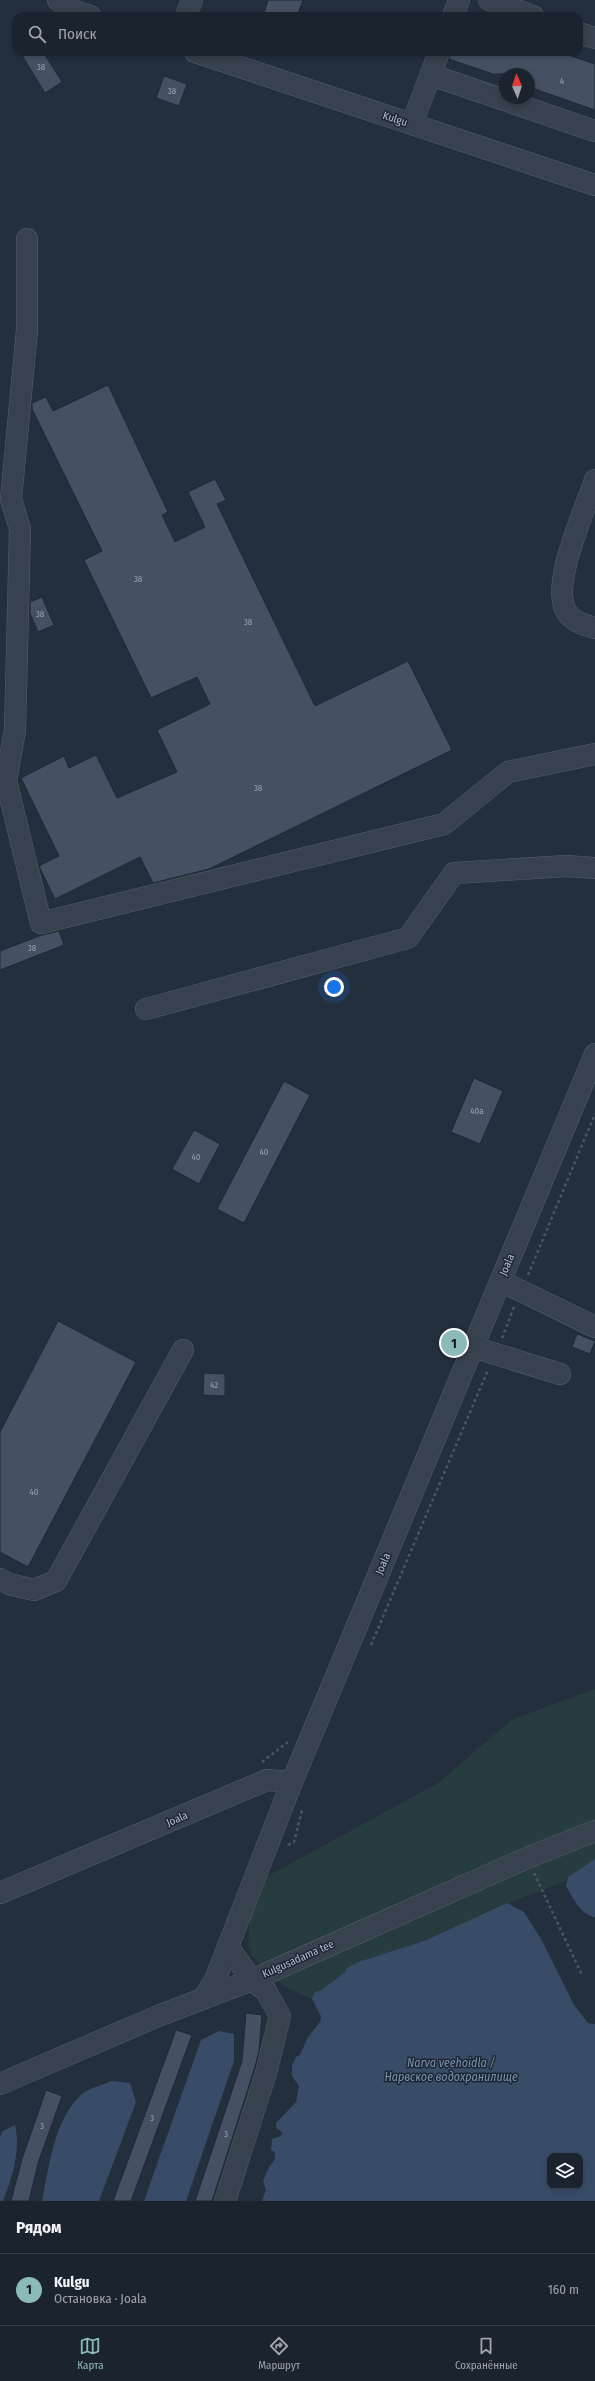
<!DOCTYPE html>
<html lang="ru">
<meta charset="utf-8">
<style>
:root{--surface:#1b232e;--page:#282f3a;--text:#f1f3f6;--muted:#a0a4aa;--line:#39404a;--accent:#8bbbb9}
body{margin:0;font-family:"Fira Sans Condensed",sans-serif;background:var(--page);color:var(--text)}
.controls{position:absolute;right:12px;bottom:12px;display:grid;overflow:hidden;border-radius:8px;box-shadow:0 2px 6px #0003}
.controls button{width:36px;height:36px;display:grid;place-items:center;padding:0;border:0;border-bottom:1px solid var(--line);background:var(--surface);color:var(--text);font:20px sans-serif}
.compass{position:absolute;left:499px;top:68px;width:36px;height:36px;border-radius:50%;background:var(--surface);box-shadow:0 2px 6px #0003;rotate:357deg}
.you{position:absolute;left:334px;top:987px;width:14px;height:14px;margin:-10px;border:3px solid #fff;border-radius:50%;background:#1a73e8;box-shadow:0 0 0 6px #1a73e833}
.badge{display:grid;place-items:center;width:26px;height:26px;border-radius:50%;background:var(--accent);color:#111;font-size:13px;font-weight:700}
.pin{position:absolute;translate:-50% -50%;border:2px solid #fff;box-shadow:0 1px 4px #0006}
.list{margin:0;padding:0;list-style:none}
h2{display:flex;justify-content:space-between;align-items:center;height:52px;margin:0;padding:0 16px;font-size:17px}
h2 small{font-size:13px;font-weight:400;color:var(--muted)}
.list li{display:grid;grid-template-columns:26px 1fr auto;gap:12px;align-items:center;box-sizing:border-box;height:72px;padding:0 16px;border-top:1px solid var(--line)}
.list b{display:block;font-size:15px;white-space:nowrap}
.list p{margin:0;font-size:13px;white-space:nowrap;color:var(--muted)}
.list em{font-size:13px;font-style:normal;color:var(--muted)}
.icon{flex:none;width:22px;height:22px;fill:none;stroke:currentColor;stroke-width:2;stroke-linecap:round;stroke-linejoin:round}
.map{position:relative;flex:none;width:595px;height:2201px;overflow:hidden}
.search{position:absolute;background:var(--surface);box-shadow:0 2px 6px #0003;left:12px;right:12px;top:12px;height:44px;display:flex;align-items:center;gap:10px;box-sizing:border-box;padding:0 14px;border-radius:12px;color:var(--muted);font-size:15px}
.sheet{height:124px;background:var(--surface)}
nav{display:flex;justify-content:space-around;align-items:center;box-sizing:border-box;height:56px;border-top:1px solid var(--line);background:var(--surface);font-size:11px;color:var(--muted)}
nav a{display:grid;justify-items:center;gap:2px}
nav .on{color:var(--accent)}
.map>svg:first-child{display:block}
.green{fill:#263c3f}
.water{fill:#394c67;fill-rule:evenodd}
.building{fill:#455162;stroke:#1f2835}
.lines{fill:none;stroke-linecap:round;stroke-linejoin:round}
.minor-casing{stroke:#565f6c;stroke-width:22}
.path{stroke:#44595c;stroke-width:2.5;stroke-dasharray:3 3;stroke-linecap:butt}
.minor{stroke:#38414e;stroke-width:21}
.labels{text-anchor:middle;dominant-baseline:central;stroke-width:3;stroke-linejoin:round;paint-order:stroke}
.number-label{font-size:9px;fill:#98a1af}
.street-label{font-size:11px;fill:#b4bcc9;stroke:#1d2633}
.water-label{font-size:12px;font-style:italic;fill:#7c92b1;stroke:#1d2633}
</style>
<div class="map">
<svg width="595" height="2201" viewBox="0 0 595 2201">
<rect width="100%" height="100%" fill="#242f3e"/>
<polygon class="green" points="595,1689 595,1859 568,1877 566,1881 501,1906 424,1941 358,1962 347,1968 344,1973 321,1990 314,1993 312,1999 283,1986 252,1956 248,1945 250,1913 266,1877 438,1783 513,1719"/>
<g class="water">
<path d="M595 1859V1917C580 1915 573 1897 566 1886L568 1877Z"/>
<path d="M507 1903 524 1912 541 1939 574 2005 588 2023 595 2024V2201H262L266 2190 263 2181 269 2167 275 2159V2152L271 2150 272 2139 281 2136 282 2132 276 2128V2123L296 2102 299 2086 292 2076V2066L296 2057 300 2055 308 2037 320 2022 321 2016 312 1999 314 1993 321 1990 344 1973 347 1968 358 1962 424 1941ZM550 2156H580V2186H550Z"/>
<polygon points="219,2031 234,2034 234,2061 186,2201 144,2201 201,2040"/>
<path d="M112 2081 130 2083 136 2102 99 2201H42C49 2167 54 2120 81 2095 88 2088 103 2085 112 2081Z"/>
<path d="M15 2125C21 2149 12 2178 3 2201H0V2136L3 2131Z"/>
</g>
<g class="building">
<polygon points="268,0 303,0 297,16 263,16"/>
<polygon points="20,52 43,52 62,82 45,93"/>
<polygon points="451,52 560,52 595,64 595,110 529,87 529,74 493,74 449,59"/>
<polygon points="164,76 187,84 179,106 156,98"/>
<polygon points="108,385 168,512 162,515 175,542 205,527 188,492 215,479 226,500 217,504 315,706 408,661 452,750 209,869 153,883 140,857 55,899 39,866 59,856 21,778 64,756 69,768 96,755 117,798 177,772 157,730 210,704 197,677 151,698 84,560 102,551 32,409 32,403 46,397 53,411"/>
<polygon points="42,597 54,625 38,632 30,613 30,602"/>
<polygon points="59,931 64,945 0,970 0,951 42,935"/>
<polygon points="474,1078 503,1091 480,1144 451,1132"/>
<polygon points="284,1081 310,1095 244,1223 217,1209"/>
<polygon points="194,1130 220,1144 199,1184 172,1169"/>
<polygon points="58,1321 136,1362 28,1567 0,1552 0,1432"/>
<polygon points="577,1334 595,1341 590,1354 572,1347"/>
<polygon points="204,1373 225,1374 225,1396 203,1395"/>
<polygon points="246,2013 262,2015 259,2051 254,2070 212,2201 195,2201 242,2061"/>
<polygon points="176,2030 192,2035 131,2201 113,2201"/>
<polygon points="46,2090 62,2096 38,2163 29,2201 11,2201 22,2159"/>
</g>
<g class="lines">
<g class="minor-casing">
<g id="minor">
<polyline points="58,0 69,9 90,16"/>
<polyline points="489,0 533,16"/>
<polyline points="186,16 192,0"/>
<polyline points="453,16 459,0"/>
<polyline points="579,33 595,38"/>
<polyline points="195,52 595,185"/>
<polyline points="431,75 595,131"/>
<polyline points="412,124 439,52"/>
<polyline points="27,239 27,330 11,499 20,529 15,730 6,781 41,923 444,824 508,772 595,754"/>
<path d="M595 480C585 510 548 589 568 614 575 623 586 625 595 628"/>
<polyline points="146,1009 408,938 454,873 566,866 595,868"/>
<polyline points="501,1281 595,1327"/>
<polyline points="473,1347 560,1374"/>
<polyline points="0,1579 9,1584 34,1590 56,1581 183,1350"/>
<polyline points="0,1893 267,1780 292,1782"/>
<polyline points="203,1999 215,1980 292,1782 595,1054"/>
<polyline points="0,2084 158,2016 252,1980 527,1858 595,1831"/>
<polyline points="225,2201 266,2073 280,2016 266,1991 252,1980 228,1947"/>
</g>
</g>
<g class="path">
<polyline points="528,1275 595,1114"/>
<polyline points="502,1338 514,1307"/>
<polyline points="371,1645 488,1370"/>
<polyline points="262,1762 288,1742"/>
<polyline points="288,1845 294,1842 302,1810"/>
<polyline points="534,1873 582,1975"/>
</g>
<use href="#minor" class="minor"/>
</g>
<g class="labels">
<g class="number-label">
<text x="41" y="67">38</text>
<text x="562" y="81">4</text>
<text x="172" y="91">38</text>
<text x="138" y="579">38</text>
<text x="40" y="614">38</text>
<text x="248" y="622">38</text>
<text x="258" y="788">38</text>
<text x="32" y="948">38</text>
<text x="477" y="1111">40a</text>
<text x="264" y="1152">40</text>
<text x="196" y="1157">40</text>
<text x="214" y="1385">42</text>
<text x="34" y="1492">40</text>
<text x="152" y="2118">3</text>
<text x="42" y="2126">3</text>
<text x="226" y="2134">3</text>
</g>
<g class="street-label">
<text transform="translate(395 119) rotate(18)">Kulgu</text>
<text transform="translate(507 1265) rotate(-67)">Joala</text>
<text transform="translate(383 1564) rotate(-67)">Joala</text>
<text transform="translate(177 1819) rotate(-23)">Joala</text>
<text transform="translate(298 1959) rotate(-24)">Kulgusadama tee</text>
</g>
<g class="water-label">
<text x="451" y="2063">Narva veehoidla /<tspan x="451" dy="14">Нарвское водохранилище</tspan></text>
</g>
</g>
</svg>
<div class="controls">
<button><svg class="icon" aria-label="layers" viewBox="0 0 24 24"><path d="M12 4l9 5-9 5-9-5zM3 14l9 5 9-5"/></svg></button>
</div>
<svg class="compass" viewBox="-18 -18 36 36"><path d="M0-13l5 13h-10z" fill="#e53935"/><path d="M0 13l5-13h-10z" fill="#a0a4aa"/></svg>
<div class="you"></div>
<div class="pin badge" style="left:454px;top:1343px">1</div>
<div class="search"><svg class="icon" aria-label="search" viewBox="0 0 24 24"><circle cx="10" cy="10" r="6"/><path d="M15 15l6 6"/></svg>Поиск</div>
</div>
<section class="sheet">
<h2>Рядом<small></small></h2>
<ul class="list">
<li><span class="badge">1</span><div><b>Kulgu</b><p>Остановка · Joala</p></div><em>160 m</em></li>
</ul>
</section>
<nav>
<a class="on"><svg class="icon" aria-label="map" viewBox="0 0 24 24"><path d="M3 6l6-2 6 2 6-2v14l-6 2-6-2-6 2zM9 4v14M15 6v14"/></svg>Карта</a>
<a><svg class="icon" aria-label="directions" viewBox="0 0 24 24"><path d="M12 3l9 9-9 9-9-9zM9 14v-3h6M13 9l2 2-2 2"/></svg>Маршрут</a>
<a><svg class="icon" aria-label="saved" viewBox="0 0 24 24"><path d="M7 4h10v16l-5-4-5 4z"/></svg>Сохранённые</a>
</nav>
